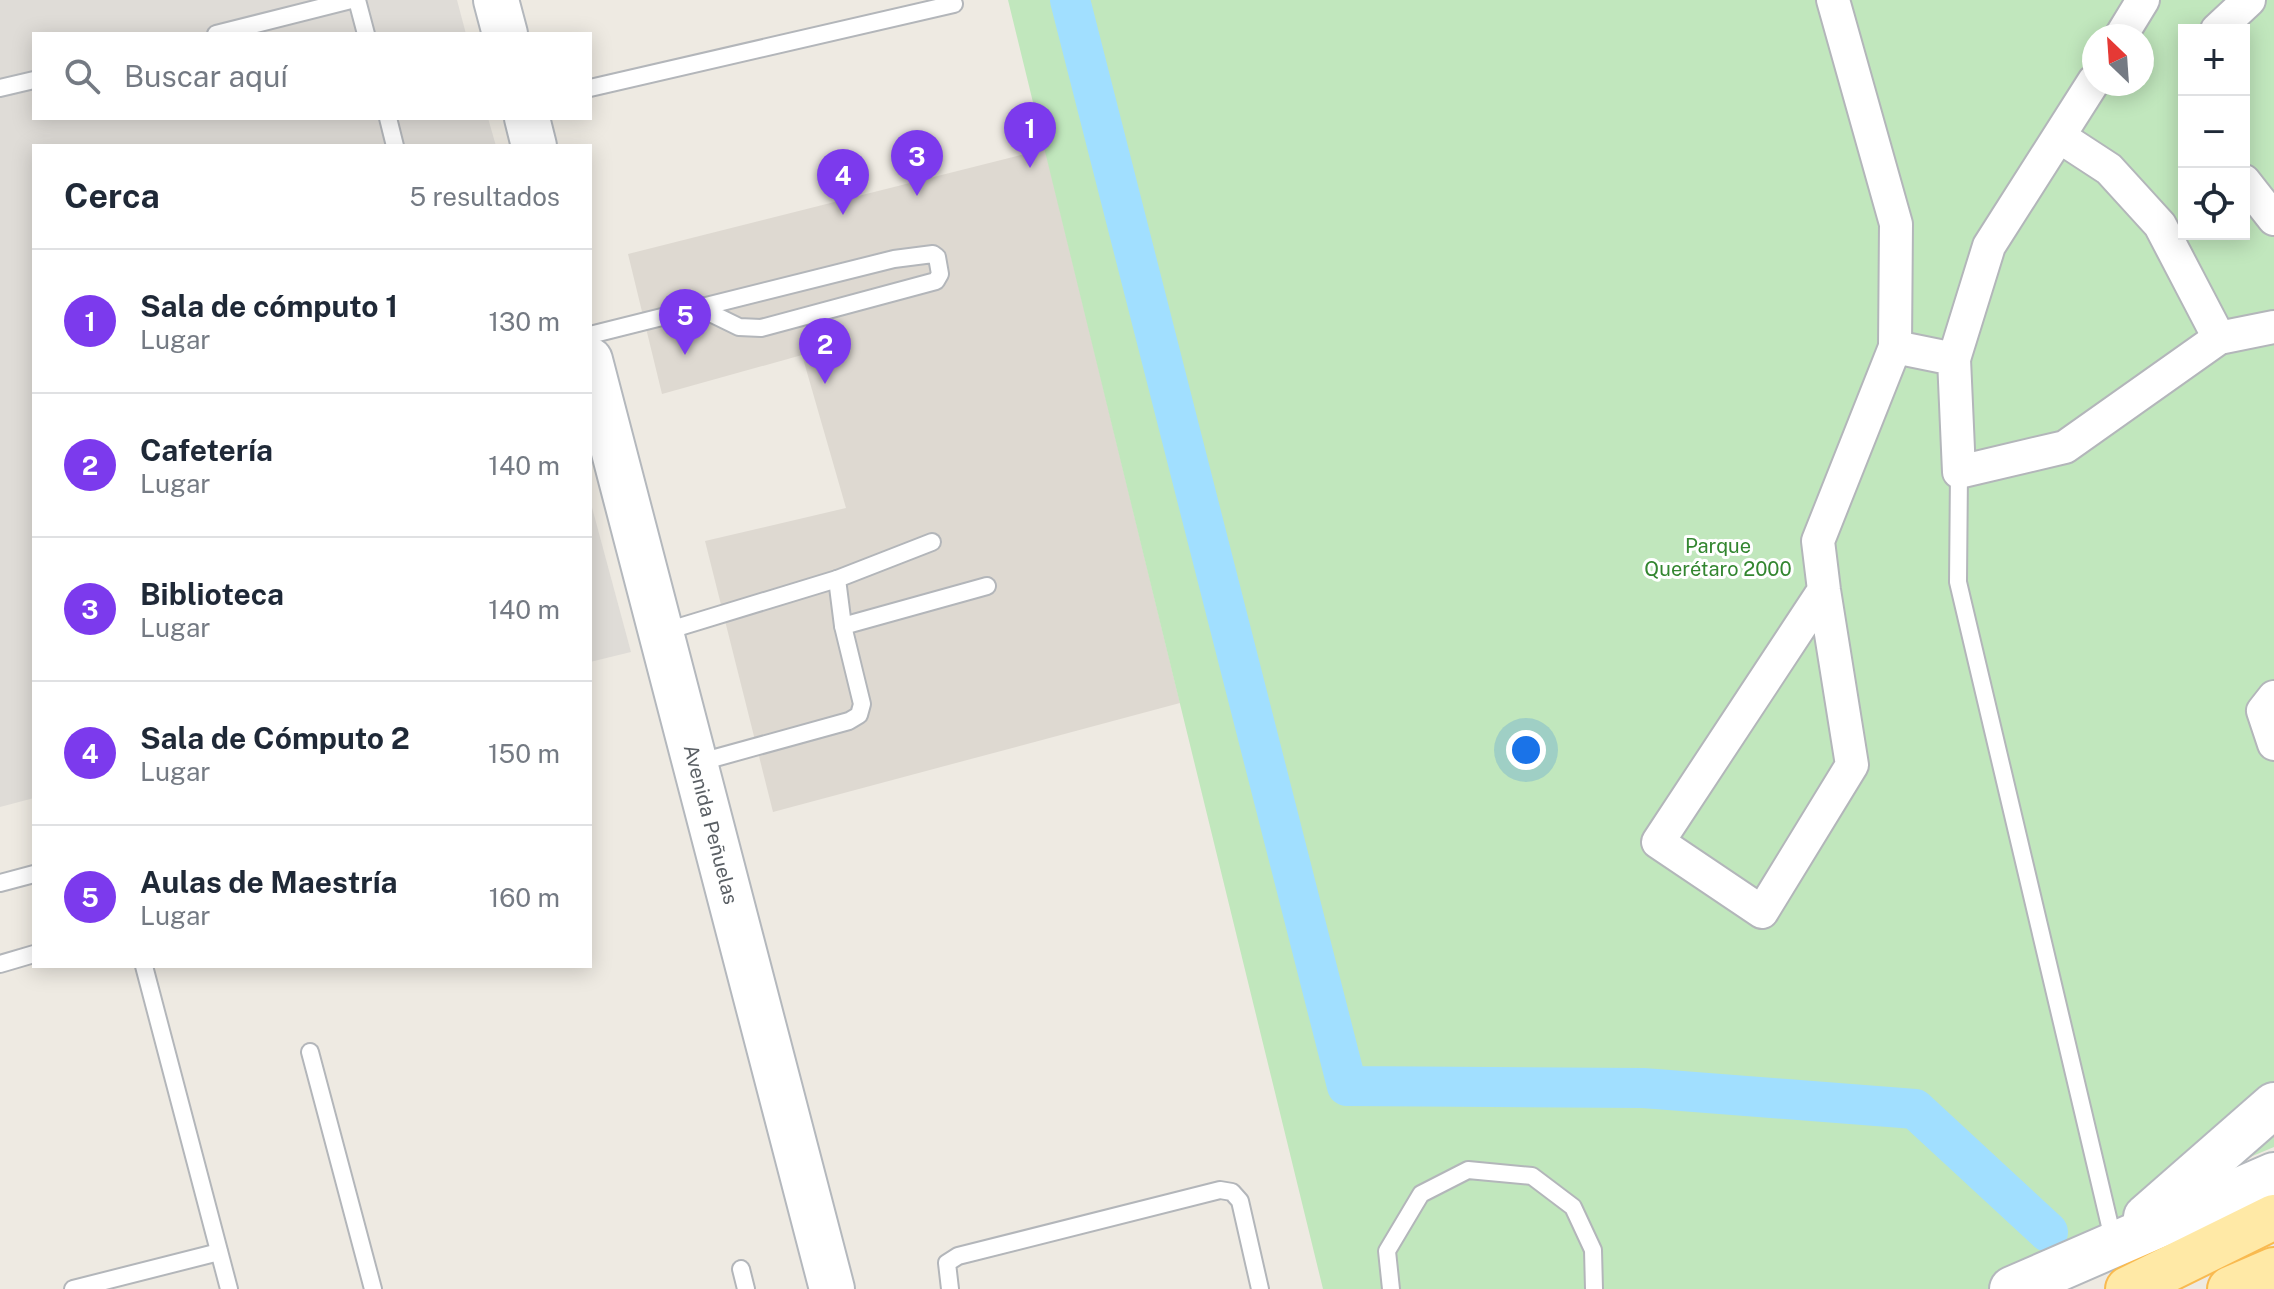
<!DOCTYPE html>
<html lang="es">
<meta charset="utf-8">
<style>
:root{--surface:#fff;--page:#f6f6f7;--text:#1f2937;--muted:#747a83;--line:#e0e1e3;--accent:#7c3aed}
body{margin:0;font-family:"Public Sans",sans-serif;background:var(--page);color:var(--text)}
.controls{position:absolute;right:24px;top:24px;display:grid;overflow:hidden;border-radius:0px;box-shadow:0 4px 20px #0003}
.controls button{width:72px;height:72px;display:grid;place-items:center;padding:0;border:0;border-bottom:2px solid var(--line);background:var(--surface);color:var(--text);font:40px sans-serif}
.compass{position:absolute;left:2082px;top:24px;width:72px;height:72px;border-radius:50%;background:var(--surface);box-shadow:0 4px 20px #0003;rotate:335deg}
.you{position:absolute;left:1526px;top:750px;width:28px;height:28px;margin:-20px;border:6px solid #fff;border-radius:50%;background:#1a73e8;box-shadow:0 0 0 12px #1a73e833}
.badge{display:grid;place-items:center;width:52px;height:52px;border-radius:50%;background:var(--accent);color:#fff;font-size:26px;font-weight:700}
.pin{position:absolute;translate:-50% -66px;filter:drop-shadow(0 2px 4px #0008)}
.pin::after{content:'';position:absolute;top:42px;width:28px;height:24px;background:inherit;clip-path:polygon(0 0,100% 0,50% 100%)}
.list{margin:0;padding:0;list-style:none}
h2{display:flex;justify-content:space-between;align-items:center;height:104px;margin:0;padding:0 32px;font-size:34px}
h2 small{font-size:26px;font-weight:400;color:var(--muted)}
.list li{display:grid;grid-template-columns:52px 1fr auto;gap:24px;align-items:center;box-sizing:border-box;height:144px;padding:0 32px;border-top:2px solid var(--line)}
.list b{display:block;font-size:30px;white-space:nowrap}
.list p{margin:0;font-size:26px;white-space:nowrap;color:var(--muted)}
.list em{font-size:26px;font-style:normal;color:var(--muted)}
.icon{flex:none;width:44px;height:44px;fill:none;stroke:currentColor;stroke-width:2;stroke-linecap:round;stroke-linejoin:round}
.map{position:relative;flex:none;width:2274px;height:1289px;overflow:hidden}
.search{position:absolute;background:var(--surface);box-shadow:0 4px 20px #0003;left:32px;top:32px;width:560px;height:88px;display:flex;align-items:center;gap:20px;box-sizing:border-box;padding:0 28px;border-radius:0px;color:var(--muted);font-size:30px}
.panel{position:absolute;background:var(--surface);box-shadow:0 4px 20px #0003;left:32px;top:144px;width:560px;height:824px;border-radius:0px}
.map>svg:first-child{display:block}
.industrial{fill:#dfdcd7}
.education{fill:#ded9d1}
.green{fill:#c1e7bd;fill-rule:evenodd}
.lines{fill:none;stroke-linecap:round;stroke-linejoin:round}
.canal{stroke:#a1dfff;stroke-width:40}
.lane-casing{stroke:#b3b6ba;stroke-width:20}
.street-casing{stroke:#b3b6ba;stroke-width:36}
.secondary-casing{stroke:#b4b8bd;stroke-width:48}
.primary-casing{stroke:#f9ba50;stroke-width:48}
.lane{stroke:#fff;stroke-width:16}
.street{stroke:#fff;stroke-width:32}
.secondary{stroke:#fff;stroke-width:44}
.primary{stroke:#ffe9a6;stroke-width:44}
.labels{text-anchor:middle;dominant-baseline:central;stroke-width:6;stroke-linejoin:round;paint-order:stroke}
.park-label{font-size:20px;fill:#338630;stroke:#fff}
.street-label{font-size:20px;fill:#5a5f64;stroke:#fff}
</style>
<div class="map">
<svg width="2274" height="1289" viewBox="0 0 2274 1289">
<rect width="100%" height="100%" fill="#eeeae2"/>
<g class="industrial">
<polygon points="0,0 457,0 466,34 34,34 34,118 488,118 496,146 34,146 34,798 0,807"/>
<polygon points="590,500 631,652 590,662"/>
</g>
<polygon class="education" points="1045,149 1180,703 773,812 705,541 846,508 802,355 662,394 628,254"/>
<path class="green" d="M1008 0H2274V1147L2188 1183 2012 1289H1323ZM2184 30H2244V234H2184ZM2094 36H2142V84H2094Z"/>
<g class="lines">
<polyline class="canal" points="1070,0 1347,1086 1643,1088 1915,1109 2048,1232"/>
<g class="lane-casing">
<g id="lane">
<polyline points="357,0 366,34"/>
<polyline points="216,34 351,0"/>
<polyline points="0,88 34,80"/>
<polyline points="590,88 954,4"/>
<polyline points="388,118 395,146"/>
<polyline points="590,335 894,259 933,254 937,257 940,274 936,281 761,328 739,327 700,308"/>
<polyline points="1959,472 1958,582 2114,1243"/>
<polyline points="843,626 837,579 932,542"/>
<polyline points="663,632 837,579"/>
<polyline points="697,763 849,721 859,715 862,704 843,626 987,586"/>
<polyline points="0,883 34,874"/>
<polyline points="0,964 34,954"/>
<polyline points="144,966 229,1289"/>
<polyline points="310,1052 373,1289"/>
<polyline points="741,1269 746,1289"/>
<polyline points="73,1289 219,1252"/>
<polyline points="950,1289 947,1263 958,1256 1220,1190 1232,1192 1240,1201 1260,1289"/>
<polyline points="1391,1289 1387,1251 1421,1194 1468,1170 1532,1176 1573,1207 1593,1250 1594,1289"/>
</g>
</g>
<g class="street-casing">
<g id="street">
<polyline points="2217,30 2249,0"/>
<polyline points="2121,36 2143,0"/>
<polyline points="2060,137 2109,169 2160,225 2219,338"/>
<polyline points="2244,181 2274,219"/>
<polyline points="1895,347 1954,359 1959,472 2065,447 2219,338 2274,327"/>
<polyline points="1954,359 1989,246 2094,81"/>
<polyline points="1824,590 1658,842 1762,912 1852,765 1824,590 1818,541 1895,347 1896,224 1833,0"/>
<polyline points="2274,697 2263,711 2274,744"/>
</g>
</g>
<g class="secondary-casing">
<g id="secondary">
<polyline points="496,0 505,34"/>
<polyline points="527,118 534,146"/>
<path id="s1" d="M590 360 832 1289"/>
<polyline points="2146,1217 2274,1105"/>
<polyline points="2012,1289 2274,1175"/>
</g>
</g>
<g class="primary-casing">
<g id="primary">
<polyline points="2128,1289 2274,1217"/>
<polyline points="2230,1289 2274,1270"/>
</g>
</g>
<use href="#lane" class="lane"/>
<use href="#street" class="street"/>
<use href="#secondary" class="secondary"/>
<use href="#primary" class="primary"/>
</g>
<g class="labels">
<g class="park-label">
<text x="1718" y="546">Parque<tspan x="1718" dy="23">Querétaro 2000</tspan></text>
</g>
<g class="street-label">
<text stroke="none"><textPath href="#s1" startOffset="480">Avenida Peñuelas</textPath></text>
</g>
</g>
</svg>
<div class="controls">
<button>+</button>
<button>−</button>
<button><svg class="icon" aria-label="locate" viewBox="0 0 24 24"><circle cx="12" cy="12" r="6"/><path d="M12 2v4M12 18v4M2 12h4M18 12h4"/></svg></button>
</div>
<svg class="compass" viewBox="-18 -18 36 36"><path d="M0-13l5 13h-10z" fill="#e53935"/><path d="M0 13l5-13h-10z" fill="#747a83"/></svg>
<div class="you"></div>
<div class="pin badge" style="left:1030px;top:168px">1</div>
<div class="pin badge" style="left:825px;top:384px">2</div>
<div class="pin badge" style="left:917px;top:196px">3</div>
<div class="pin badge" style="left:843px;top:215px">4</div>
<div class="pin badge" style="left:685px;top:355px">5</div>
<div class="search"><svg class="icon" aria-label="search" viewBox="0 0 24 24"><circle cx="10" cy="10" r="6"/><path d="M15 15l6 6"/></svg>Buscar aquí</div>
<section class="panel">
<h2>Cerca<small>5 resultados</small></h2>
<ul class="list">
<li><span class="badge">1</span><div><b>Sala de cómputo 1</b><p>Lugar</p></div><em>130 m</em></li>
<li><span class="badge">2</span><div><b>Cafetería</b><p>Lugar</p></div><em>140 m</em></li>
<li><span class="badge">3</span><div><b>Biblioteca</b><p>Lugar</p></div><em>140 m</em></li>
<li><span class="badge">4</span><div><b>Sala de Cómputo 2</b><p>Lugar</p></div><em>150 m</em></li>
<li><span class="badge">5</span><div><b>Aulas de Maestría</b><p>Lugar</p></div><em>160 m</em></li>
</ul>
</section>
</div>
